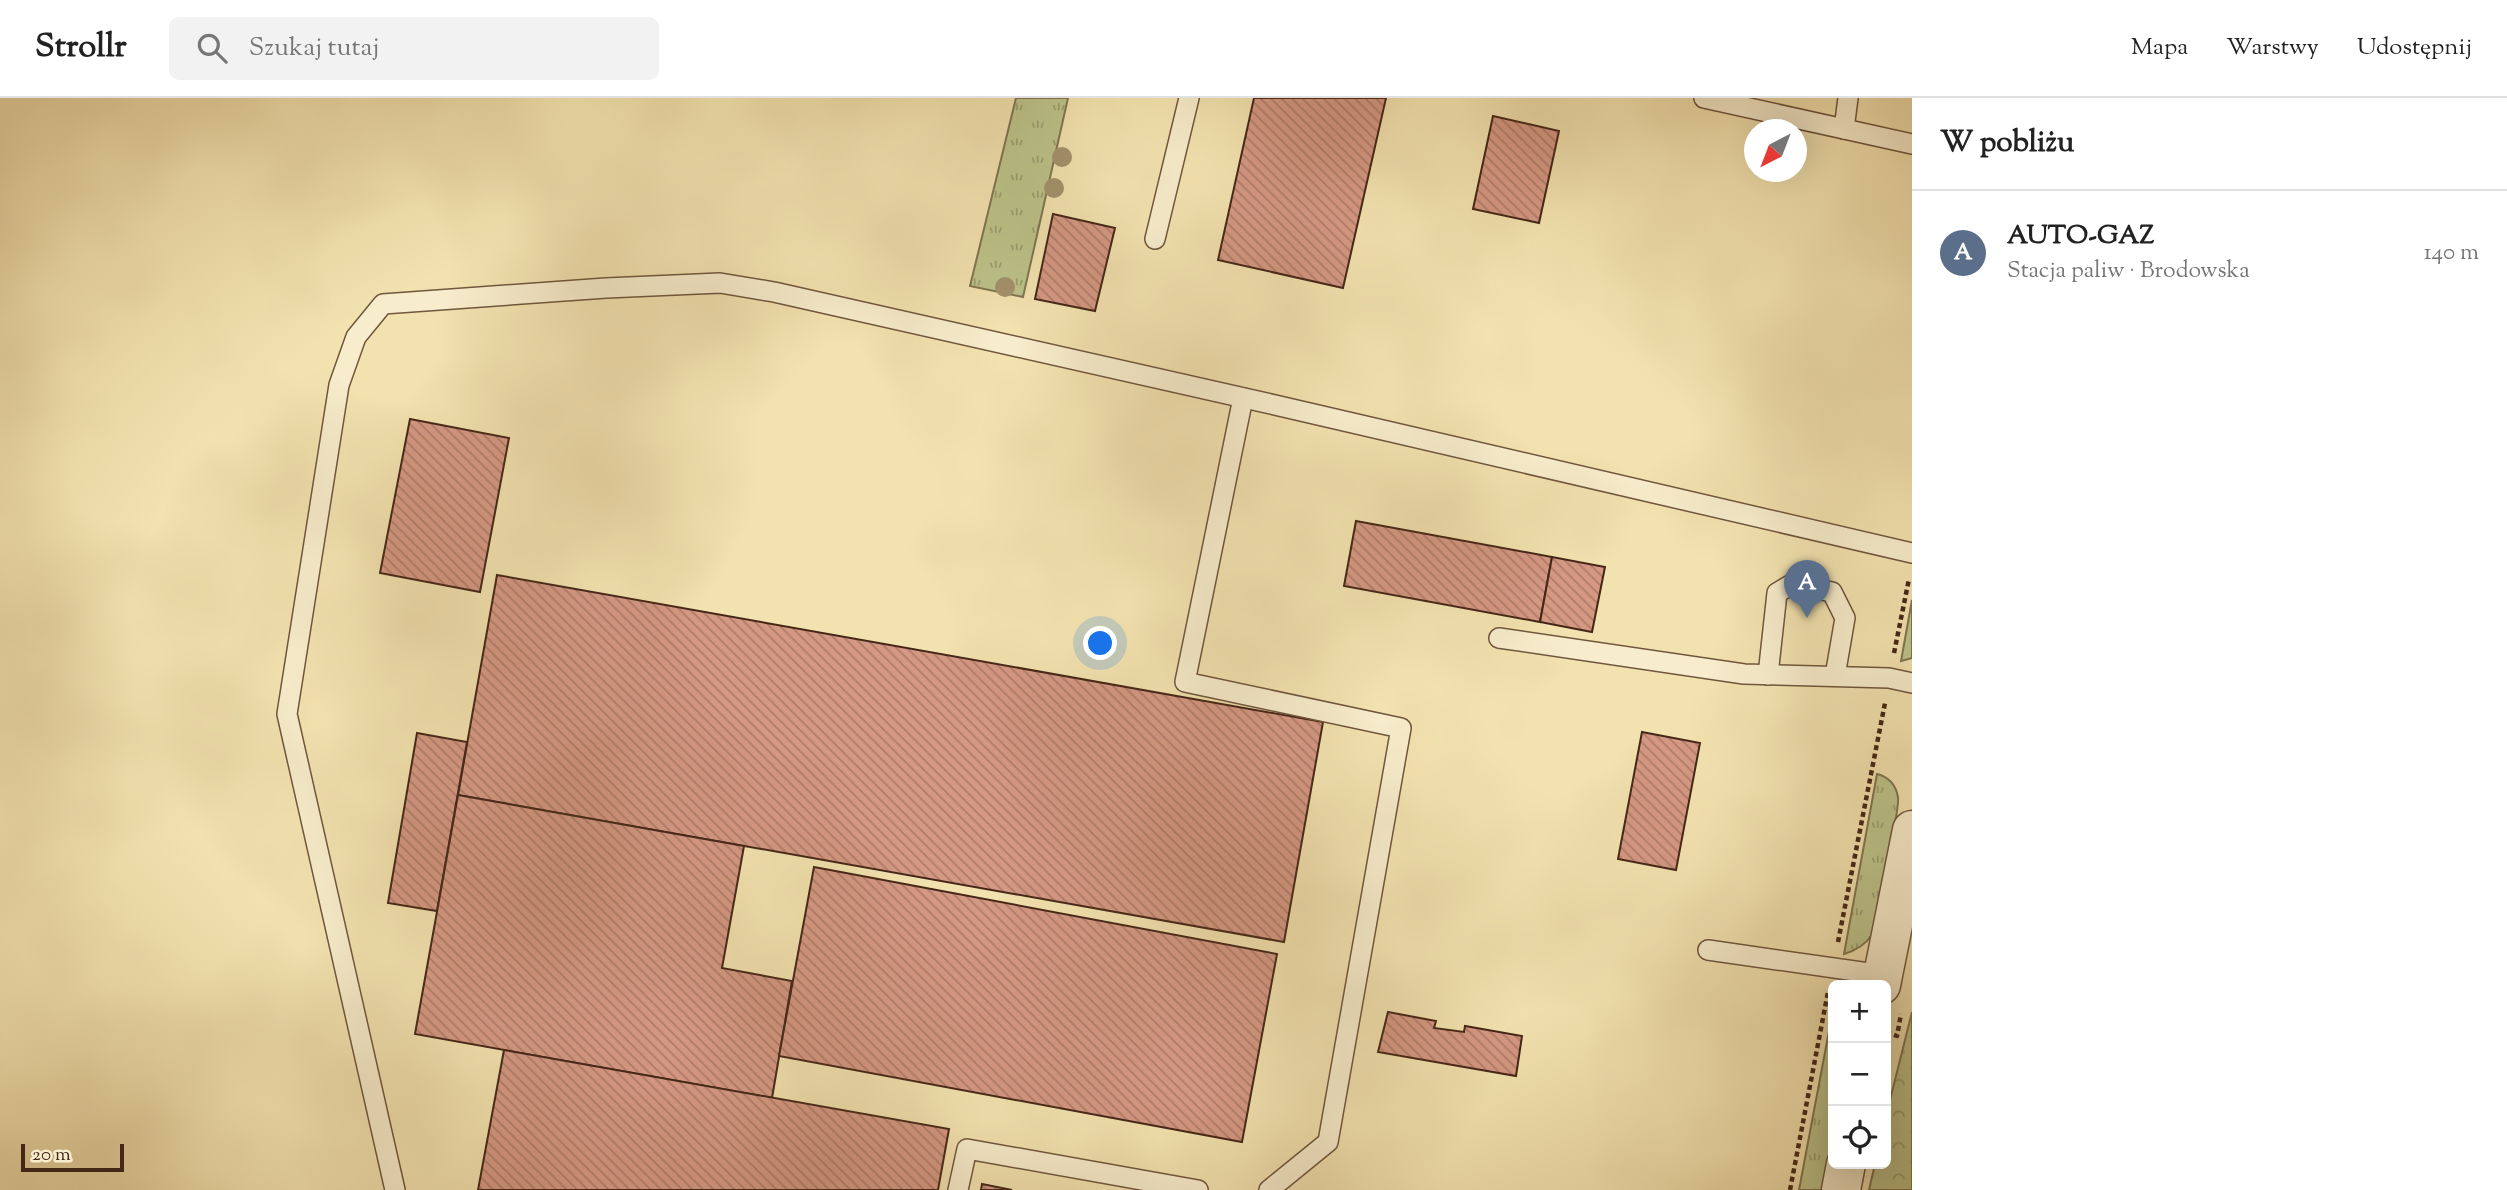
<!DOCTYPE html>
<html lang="pl">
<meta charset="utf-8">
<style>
:root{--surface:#fff;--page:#f2f2f2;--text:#222;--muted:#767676;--line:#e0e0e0;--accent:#8f2418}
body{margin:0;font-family:"Sorts Mill Goudy",serif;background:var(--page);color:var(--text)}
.controls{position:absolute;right:21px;bottom:21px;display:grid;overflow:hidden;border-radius:10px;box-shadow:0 7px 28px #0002}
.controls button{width:63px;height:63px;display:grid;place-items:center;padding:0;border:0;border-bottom:2px solid var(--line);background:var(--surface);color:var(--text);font:35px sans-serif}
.compass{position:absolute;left:1744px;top:21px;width:63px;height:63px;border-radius:50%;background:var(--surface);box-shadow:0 7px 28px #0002;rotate:222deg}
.scale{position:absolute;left:21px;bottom:18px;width:103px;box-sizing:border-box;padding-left:7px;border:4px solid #452717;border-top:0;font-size:19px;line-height:24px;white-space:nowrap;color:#452717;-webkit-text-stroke:5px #f7eccb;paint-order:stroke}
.you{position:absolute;left:1101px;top:546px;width:24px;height:24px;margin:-18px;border:5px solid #fff;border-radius:50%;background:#1a73e8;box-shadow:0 0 0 10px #1a73e833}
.badge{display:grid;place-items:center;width:46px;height:46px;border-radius:50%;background:var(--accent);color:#fff;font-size:23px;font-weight:700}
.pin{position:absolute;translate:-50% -58px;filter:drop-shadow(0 2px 4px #0008)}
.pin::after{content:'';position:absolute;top:37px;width:24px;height:21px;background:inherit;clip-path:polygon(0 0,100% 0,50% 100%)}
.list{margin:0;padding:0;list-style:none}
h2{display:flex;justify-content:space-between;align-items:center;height:91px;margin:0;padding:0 28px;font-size:30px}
h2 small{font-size:23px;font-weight:400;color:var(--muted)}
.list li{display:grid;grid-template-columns:46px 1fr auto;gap:21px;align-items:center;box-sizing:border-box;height:126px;padding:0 28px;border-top:2px solid var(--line)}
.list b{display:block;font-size:26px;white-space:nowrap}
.list p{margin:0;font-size:23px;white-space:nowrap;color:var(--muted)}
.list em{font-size:23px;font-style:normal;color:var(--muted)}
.icon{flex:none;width:38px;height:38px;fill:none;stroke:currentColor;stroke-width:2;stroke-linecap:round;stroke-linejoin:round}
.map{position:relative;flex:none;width:1912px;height:1092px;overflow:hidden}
header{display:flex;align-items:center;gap:42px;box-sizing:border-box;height:98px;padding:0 35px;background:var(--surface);border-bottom:2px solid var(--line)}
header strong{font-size:33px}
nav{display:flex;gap:38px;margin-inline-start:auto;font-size:24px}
.search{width:490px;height:63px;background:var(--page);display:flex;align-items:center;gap:18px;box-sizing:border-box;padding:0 24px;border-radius:10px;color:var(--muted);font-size:26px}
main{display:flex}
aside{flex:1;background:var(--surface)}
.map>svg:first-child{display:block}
.grass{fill:url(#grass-tufts);stroke:#807550;stroke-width:2}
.forest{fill:url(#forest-crowns);stroke:#807550;stroke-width:2}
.building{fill:url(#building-back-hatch);stroke:#452717;stroke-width:2}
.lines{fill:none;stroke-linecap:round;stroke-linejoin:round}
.service-casing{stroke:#70563d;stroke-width:22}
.tertiary-casing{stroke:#70563d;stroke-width:41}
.path{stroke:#452717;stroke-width:4.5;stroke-dasharray:5 3.5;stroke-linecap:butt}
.service{stroke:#f7eccb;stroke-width:19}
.tertiary{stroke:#f7eccb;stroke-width:38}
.tree{fill:#a3916b}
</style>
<header>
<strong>Strollr</strong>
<div class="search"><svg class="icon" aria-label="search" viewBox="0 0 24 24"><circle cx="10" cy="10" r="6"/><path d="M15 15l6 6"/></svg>Szukaj tutaj</div>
<nav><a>Mapa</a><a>Warstwy</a><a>Udostępnij</a></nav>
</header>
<main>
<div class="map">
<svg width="1912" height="1092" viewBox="0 0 1912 1092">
<defs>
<pattern id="grass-tufts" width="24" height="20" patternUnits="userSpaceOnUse" patternTransform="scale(1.75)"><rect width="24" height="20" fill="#bcc38a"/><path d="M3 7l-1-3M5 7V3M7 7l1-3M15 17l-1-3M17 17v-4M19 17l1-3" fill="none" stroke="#9b9e70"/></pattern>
<pattern id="forest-crowns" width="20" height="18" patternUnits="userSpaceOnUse" patternTransform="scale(1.75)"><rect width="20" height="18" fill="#bcc38a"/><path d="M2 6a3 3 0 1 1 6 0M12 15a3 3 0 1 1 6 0" fill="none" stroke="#9b9e70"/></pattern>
<pattern id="building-back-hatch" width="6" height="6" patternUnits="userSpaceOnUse" patternTransform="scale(1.75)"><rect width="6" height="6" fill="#d59883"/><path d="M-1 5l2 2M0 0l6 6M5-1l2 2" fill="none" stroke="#af7c6a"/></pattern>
</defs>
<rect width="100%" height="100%" fill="#f2e2af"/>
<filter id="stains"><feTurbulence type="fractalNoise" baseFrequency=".00286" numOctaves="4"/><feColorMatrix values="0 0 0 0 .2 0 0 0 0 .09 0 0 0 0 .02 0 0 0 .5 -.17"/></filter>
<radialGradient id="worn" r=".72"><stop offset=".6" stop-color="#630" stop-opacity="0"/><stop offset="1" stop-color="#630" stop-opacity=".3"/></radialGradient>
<g class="grass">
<polygon points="1016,0 1068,0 1023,199 970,188"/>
<polygon points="1912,502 1912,560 1901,563"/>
<path d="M1877 676C1889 679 1896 688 1898 699 1900 708 1876 830 1871 838 1865 847 1854 853 1844 856Z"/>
<polygon points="1833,912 1833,1048 1825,1092 1799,1092"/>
</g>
<polygon class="forest" points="1912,914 1912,1092 1869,1092 1875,1066 1886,1066 1886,1018"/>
<g class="building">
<polygon points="1254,0 1386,0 1343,190 1218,162"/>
<polygon points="1493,18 1559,33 1539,125 1473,111"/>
<polygon points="1053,116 1115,130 1095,213 1035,201"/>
<polygon points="410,321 509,340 480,494 380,475"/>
<polygon points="1356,423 1552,459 1540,524 1344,488"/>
<polygon points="1552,459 1605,469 1592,534 1540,524"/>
<polygon points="497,477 1323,624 1284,844 458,697"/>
<polygon points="1642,634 1700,645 1676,772 1618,761"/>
<polygon points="417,635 467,644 437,813 388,805"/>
<polygon points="458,697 744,748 722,870 792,883 772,1000 415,936"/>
<polygon points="814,769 1277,856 1242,1044 779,958"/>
<polygon points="1388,914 1436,923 1434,930 1464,934 1465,928 1522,938 1516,978 1378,954"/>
<polygon points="504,952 949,1031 938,1092 478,1092"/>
<polygon points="982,1086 1012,1092 981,1092"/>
</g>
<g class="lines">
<g class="service-casing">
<g id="service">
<polyline points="1704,0 1912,46"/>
<polyline points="1844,31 1848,0"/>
<polyline points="1155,141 1189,0"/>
<polyline points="1243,300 1185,584 1401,630 1328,1044 1269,1092"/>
<polyline points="1499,540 1744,576 1889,580 1912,585"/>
<polyline points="1768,577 1777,495 1792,486 1832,494 1845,520 1835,578"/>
<polyline points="1708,852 1883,877"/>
<polyline points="395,1092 287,616 339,287 356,239 383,206 606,190 720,185 774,194 1275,307 1912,455"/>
<polyline points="958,1092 967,1051 1198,1092"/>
</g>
</g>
<g class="tertiary-casing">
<g id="tertiary">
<polyline points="1881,887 1912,732"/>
<polyline points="1841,1092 1846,1066"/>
</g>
</g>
<g class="path">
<polyline points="1894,555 1909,481"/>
<polyline points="1838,844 1885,605"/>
<polyline points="1886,934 1897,938 1901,916"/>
<polyline points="1790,1092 1828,894"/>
</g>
<use href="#service" class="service"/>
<use href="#tertiary" class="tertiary"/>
</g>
<g class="tree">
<circle cx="1062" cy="59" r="10"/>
<circle cx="1054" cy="90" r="10"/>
<circle cx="1005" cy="189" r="10"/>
</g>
<rect width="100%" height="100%" filter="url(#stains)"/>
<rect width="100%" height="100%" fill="url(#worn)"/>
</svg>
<div class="controls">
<button>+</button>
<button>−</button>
<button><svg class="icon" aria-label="locate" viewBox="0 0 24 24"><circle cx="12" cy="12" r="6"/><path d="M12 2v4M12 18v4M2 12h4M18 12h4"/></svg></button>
</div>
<svg class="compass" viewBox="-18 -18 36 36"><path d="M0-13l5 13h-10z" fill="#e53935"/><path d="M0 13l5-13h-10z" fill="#767676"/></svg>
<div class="scale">20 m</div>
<div class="you"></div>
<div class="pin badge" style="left:1807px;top:520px;background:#5c6f8a">A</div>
</div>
<aside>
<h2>W pobliżu<small></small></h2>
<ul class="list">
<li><span class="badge" style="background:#5c6f8a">A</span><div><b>AUTO-GAZ</b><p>Stacja paliw · Brodowska</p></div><em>140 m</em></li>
</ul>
</aside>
</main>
